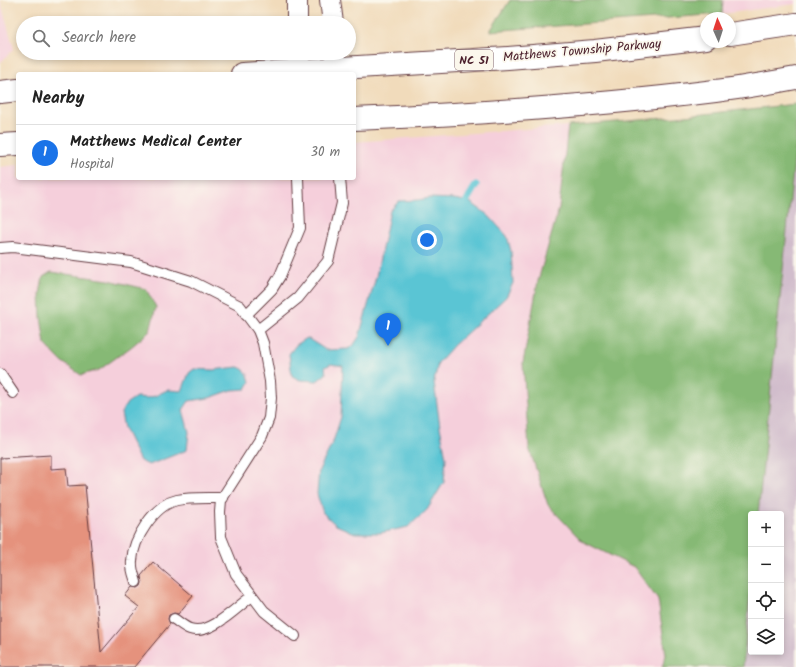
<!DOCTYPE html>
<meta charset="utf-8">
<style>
:root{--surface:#fff;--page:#f6f6f6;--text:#222;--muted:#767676;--line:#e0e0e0;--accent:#1a73e8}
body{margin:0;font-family:Kalam,sans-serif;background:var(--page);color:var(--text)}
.controls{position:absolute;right:12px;bottom:12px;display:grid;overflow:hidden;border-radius:4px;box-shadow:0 2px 6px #0003}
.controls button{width:36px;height:36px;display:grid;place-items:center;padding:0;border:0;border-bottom:1px solid var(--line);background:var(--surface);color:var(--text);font:20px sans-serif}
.compass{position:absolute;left:700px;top:12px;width:36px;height:36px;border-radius:50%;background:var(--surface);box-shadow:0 2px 6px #0003;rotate:357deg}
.you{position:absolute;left:427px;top:240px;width:14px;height:14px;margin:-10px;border:3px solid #fff;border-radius:50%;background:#1a73e8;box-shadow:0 0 0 6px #1a73e833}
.badge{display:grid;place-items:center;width:26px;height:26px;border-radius:50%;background:var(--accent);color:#fff;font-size:13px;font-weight:700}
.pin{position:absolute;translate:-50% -33px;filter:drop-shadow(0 1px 2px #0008)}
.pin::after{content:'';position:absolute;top:21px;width:14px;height:12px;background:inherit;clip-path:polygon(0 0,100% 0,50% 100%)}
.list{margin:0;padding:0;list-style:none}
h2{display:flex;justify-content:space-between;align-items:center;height:52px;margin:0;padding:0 16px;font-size:17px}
h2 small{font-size:13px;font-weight:400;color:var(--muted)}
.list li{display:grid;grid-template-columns:26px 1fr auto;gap:12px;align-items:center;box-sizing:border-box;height:56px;padding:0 16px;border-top:1px solid var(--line)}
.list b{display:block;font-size:15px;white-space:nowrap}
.list p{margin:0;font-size:13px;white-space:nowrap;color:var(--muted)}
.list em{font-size:13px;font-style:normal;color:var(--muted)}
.icon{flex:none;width:22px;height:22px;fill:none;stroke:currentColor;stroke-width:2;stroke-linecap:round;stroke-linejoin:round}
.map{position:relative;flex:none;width:796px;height:667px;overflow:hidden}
.search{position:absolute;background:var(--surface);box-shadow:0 2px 6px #0003;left:16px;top:16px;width:340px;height:44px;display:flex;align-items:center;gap:10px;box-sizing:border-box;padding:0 14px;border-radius:22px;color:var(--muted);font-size:15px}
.panel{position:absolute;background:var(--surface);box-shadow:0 2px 6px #0003;left:16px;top:72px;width:340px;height:108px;border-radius:4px}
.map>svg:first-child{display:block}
.built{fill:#f5cfdb}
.industrial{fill:#d1bdcc}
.forest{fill:#86b974;stroke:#686c50}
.water{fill:#5ac5d4;stroke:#527280}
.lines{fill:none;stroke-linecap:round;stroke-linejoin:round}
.stream{stroke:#5ac5d4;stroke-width:7}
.building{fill:#e5927d}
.lane-casing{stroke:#633b41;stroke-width:12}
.street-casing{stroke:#633b41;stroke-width:22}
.primary-casing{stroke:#633b41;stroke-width:24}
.lane{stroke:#fff;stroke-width:10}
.street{stroke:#fff;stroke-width:20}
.primary{stroke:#fff;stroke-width:22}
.labels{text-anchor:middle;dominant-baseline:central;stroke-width:3.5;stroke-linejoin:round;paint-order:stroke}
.shield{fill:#fbf7ec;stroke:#7f6065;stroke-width:1}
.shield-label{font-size:12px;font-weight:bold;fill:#4a1f2b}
.street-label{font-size:13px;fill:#4a1f2b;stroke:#fbf7ec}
</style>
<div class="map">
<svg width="796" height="667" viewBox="0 0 796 667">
<rect width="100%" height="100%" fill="#fbf7ec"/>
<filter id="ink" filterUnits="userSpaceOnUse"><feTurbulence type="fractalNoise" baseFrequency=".025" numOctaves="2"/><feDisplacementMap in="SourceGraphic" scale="8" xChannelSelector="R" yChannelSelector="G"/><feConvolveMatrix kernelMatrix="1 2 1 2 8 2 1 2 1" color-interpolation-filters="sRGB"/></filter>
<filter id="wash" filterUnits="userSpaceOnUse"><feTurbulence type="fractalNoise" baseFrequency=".012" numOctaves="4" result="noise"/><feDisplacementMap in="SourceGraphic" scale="16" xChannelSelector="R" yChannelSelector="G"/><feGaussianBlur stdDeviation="0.9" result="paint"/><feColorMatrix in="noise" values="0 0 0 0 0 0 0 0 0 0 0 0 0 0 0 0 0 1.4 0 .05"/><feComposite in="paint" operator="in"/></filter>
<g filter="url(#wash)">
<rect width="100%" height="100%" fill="#f1dbbb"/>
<g class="built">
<polygon points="0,0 14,49 0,63"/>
<polygon points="723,0 796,0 796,4 722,14"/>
<polygon points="796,104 796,142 758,514 751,514 743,667 0,667 0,167 18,165 18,178 354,178 354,142 568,126 676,117"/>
</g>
<polygon class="industrial" points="796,142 796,667 743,667 751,585 751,652 781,652 781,514 758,514"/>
<g class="forest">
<polygon points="510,0 723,0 722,14 490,31"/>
<polygon points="796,104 796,142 758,514 751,514 751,585 743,667 662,667 666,655 658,600 634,567 582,541 548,505 529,448 523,363 538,281 559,208 568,126 676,117"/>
<polygon points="51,272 109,280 146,289 156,307 150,331 131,347 99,370 81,375 61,361 45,344 41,317 40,294 43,277"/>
</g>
<g class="water">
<polygon points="430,198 454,199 470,202 488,215 507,236 511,251 513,283 506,297 454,345 438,363 434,382 440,427 446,458 444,482 427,510 408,527 380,533 355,533 336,525 323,513 317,494 319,470 333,442 341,417 343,366 331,364 325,367 326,374 317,381 300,380 292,376 289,354 296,345 307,338 326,350 348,349 353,346 359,337 376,277 390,211 399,201 418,200"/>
<path d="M238 367C247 370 248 374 250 382L246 389 232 390 209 398 189 401 183 410 189 432 187 450 149 465 140 461 124 428 121 413 127 403 136 397 147 398 155 396 167 390 182 391 189 373 194 369 213 370Z"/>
</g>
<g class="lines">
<polyline class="stream" points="466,202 476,185"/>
</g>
<g id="blocks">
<polygon class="building" points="51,455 51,469 66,468 68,486 85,485 101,652 139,607 125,596 132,587 138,588 141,586 142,583 141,576 153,562 193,596 178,614 174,613 169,615 168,619 170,624 134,667 0,667 0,458"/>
</g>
</g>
<g filter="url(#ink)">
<use href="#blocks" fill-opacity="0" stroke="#633b41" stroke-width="1"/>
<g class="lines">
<g class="lane-casing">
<g id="lane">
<polyline points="0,248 13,247 131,262 191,281 240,306 258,330 263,343 270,381 271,398 269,418 262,436 221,500 220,512 221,537 236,574 264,611 295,636"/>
<polyline points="246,315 272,289 280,276 300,228 298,178"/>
<polyline points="258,330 298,298 328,261 342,203 340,178"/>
<polyline points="0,374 13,393"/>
<path d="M136 582C134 575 131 569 132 561 133 539 154 505 177 500 190 497 209 498 223 498"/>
<path d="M174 619C179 622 184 627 190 629 210 636 237 607 252 596"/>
</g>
</g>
<g class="street-casing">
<g id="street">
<polyline points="330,0 333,23"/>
<polyline points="297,23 297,0"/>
<polyline points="298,53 298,74"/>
<polyline points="335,53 335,74"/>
</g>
</g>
<g class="primary-casing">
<g id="primary">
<polyline points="730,34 796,24"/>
<polyline points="242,74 508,58 595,51 706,38"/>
<polyline points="0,92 18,90"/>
<path d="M354 119C475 114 595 106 715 91 742 88 769 83 796 78"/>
<polyline points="0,145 18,144"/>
</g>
</g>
<use href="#lane" class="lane"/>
<use href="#street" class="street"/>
<use href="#primary" class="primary"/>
</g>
</g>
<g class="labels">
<rect class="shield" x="455" y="50" width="38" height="20" rx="3"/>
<g class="shield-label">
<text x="474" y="60">NC 51</text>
</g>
<g class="street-label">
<text transform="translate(582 51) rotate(-5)">Matthews Township Parkway</text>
</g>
</g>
</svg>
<div class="controls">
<button>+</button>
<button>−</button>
<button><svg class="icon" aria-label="locate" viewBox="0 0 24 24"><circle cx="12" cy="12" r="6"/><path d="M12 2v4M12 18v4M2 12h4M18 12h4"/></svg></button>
<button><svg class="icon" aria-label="layers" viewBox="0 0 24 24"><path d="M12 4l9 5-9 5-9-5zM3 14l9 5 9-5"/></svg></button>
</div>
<svg class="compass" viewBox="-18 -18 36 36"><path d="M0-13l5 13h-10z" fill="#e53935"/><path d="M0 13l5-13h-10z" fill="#767676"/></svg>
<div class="you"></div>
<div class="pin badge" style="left:388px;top:346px">1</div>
<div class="search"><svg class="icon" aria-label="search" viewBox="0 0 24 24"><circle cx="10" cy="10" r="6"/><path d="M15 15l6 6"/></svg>Search here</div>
<section class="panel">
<h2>Nearby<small></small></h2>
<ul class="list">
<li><span class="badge">1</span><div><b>Matthews Medical Center</b><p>Hospital</p></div><em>30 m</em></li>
</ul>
</section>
</div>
